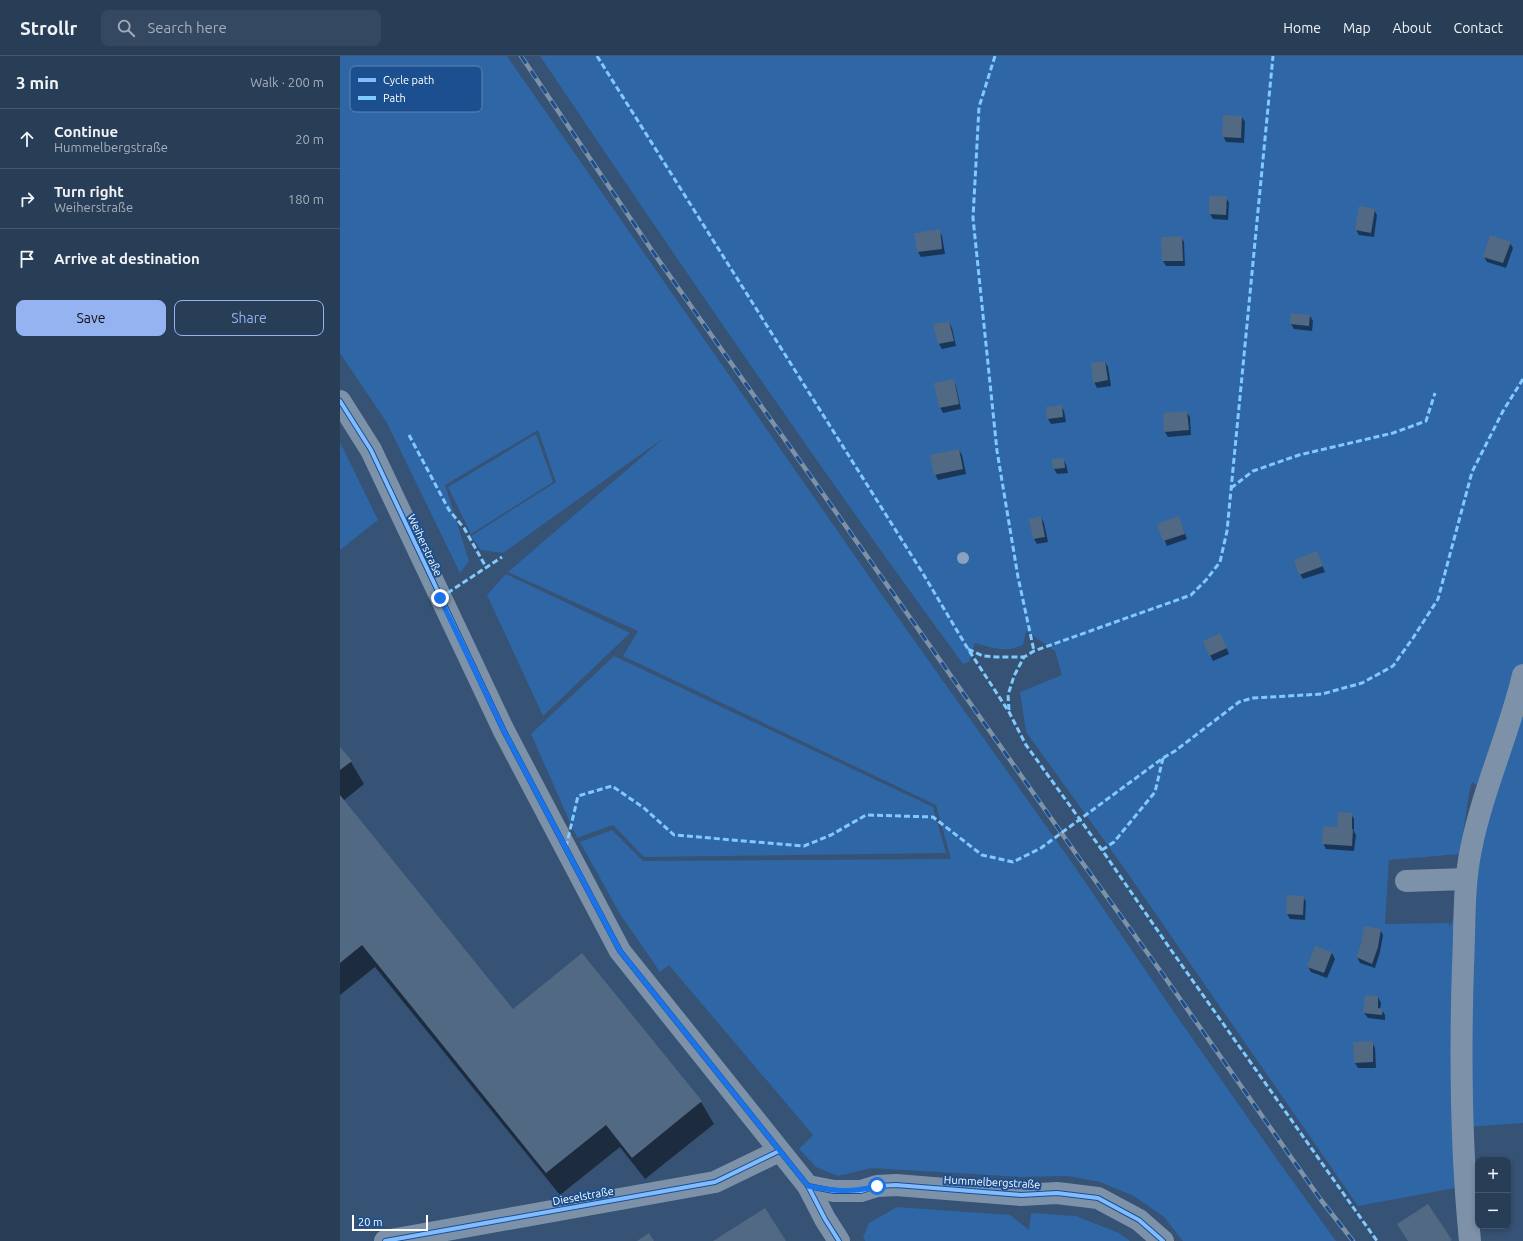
<!DOCTYPE html>
<meta charset="utf-8">
<style>
:root{--surface:#283e57;--page:#344961;--text:#f1f3f6;--muted:#a5aeba;--line:#44576d;--accent:#95b2f1}
body{margin:0;font-family:Ubuntu,sans-serif;background:var(--page);color:var(--text)}
.controls{position:absolute;right:12px;bottom:12px;display:grid;overflow:hidden;border-radius:8px;box-shadow:0 2px 6px #0003}
.controls button{width:36px;height:36px;display:grid;place-items:center;padding:0;border:0;border-bottom:1px solid var(--line);background:var(--surface);color:var(--text);font:20px sans-serif}
.scale{position:absolute;left:12px;bottom:10px;width:76px;box-sizing:border-box;padding-left:4px;border:2px solid #fff;border-top:0;font-size:11px;line-height:14px;white-space:nowrap;color:#fff;-webkit-text-stroke:3px #1b4f8f;paint-order:stroke}
.stop{position:absolute;width:12px;height:12px;margin:-9px;border:3px solid #1a73e8;border-radius:50%;background:#fff}
.stop.end{background:#1a73e8;border-color:#fff;box-shadow:0 1px 4px #0008}
.list{margin:0;padding:0;list-style:none}
h2{display:flex;justify-content:space-between;align-items:center;height:52px;margin:0;padding:0 16px;font-size:17px}
h2 small{font-size:13px;font-weight:400;color:var(--muted)}
.list li{display:grid;grid-template-columns:26px 1fr auto;gap:12px;align-items:center;box-sizing:border-box;height:60px;padding:0 16px;border-top:1px solid var(--line)}
.list b{display:block;font-size:15px;white-space:nowrap}
.list p{margin:0;font-size:13px;white-space:nowrap;color:var(--muted)}
.list em{font-size:13px;font-style:normal;color:var(--muted)}
.actions{display:flex;gap:8px;padding:12px 16px}
.actions a{flex:1;padding:9px 0;border:1px solid var(--accent);border-radius:8px;text-align:center;font-size:14px;color:var(--accent)}
.actions .main{background:var(--accent);color:#111}
.icon{flex:none;width:22px;height:22px;fill:none;stroke:currentColor;stroke-width:2;stroke-linecap:round;stroke-linejoin:round}
.map{position:relative;flex:none;width:1183px;height:1185px;overflow:hidden}
header{display:flex;align-items:center;gap:24px;box-sizing:border-box;height:56px;padding:0 20px;background:var(--surface);border-bottom:1px solid var(--line)}
header strong{font-size:19px}
nav{display:flex;gap:22px;margin-inline-start:auto;font-size:14px}
.search{width:280px;height:36px;background:var(--page);display:flex;align-items:center;gap:10px;box-sizing:border-box;padding:0 14px;border-radius:8px;color:var(--muted);font-size:15px}
main{display:flex}
aside{flex:1;background:var(--surface)}
.map>svg:first-child{display:block}
.green{fill:#2f66a5;fill-rule:evenodd}
.shadow{fill:#0007}
.building{fill:#526984}
.lines{fill:none;stroke-linecap:round;stroke-linejoin:round}
.minor{stroke:#7d92a8;stroke-width:22}
.rail-casing{stroke:#7e92a7;stroke-width:4.5}
.rail{stroke:#1b4f8f;stroke-width:3;stroke-dasharray:9;stroke-linecap:butt}
.quiet{stroke:#80caff;stroke-width:3;stroke-dasharray:6 3;stroke-linecap:butt}
.cycleway-casing{stroke:#1b4f8f;stroke-width:6}
.cycleway{stroke:#80bcff;stroke-width:4}
.tree{fill:#8aa2be}
.route{stroke:#1a73e8;stroke-width:5}
.labels{text-anchor:middle;dominant-baseline:central;stroke-width:4;stroke-linejoin:round;paint-order:stroke}
.street-label{font-size:11px;fill:#fff;stroke:#1b4f8f}
.key{fill:#1b4f8f;stroke:#5f84b1;stroke-width:1}
.key-label{font-size:11px;fill:#fff}
</style>
<header>
<strong>Strollr</strong>
<div class="search"><svg class="icon" aria-label="search" viewBox="0 0 24 24"><circle cx="10" cy="10" r="6"/><path d="M15 15l6 6"/></svg>Search here</div>
<nav><a>Home</a><a>Map</a><a>About</a><a>Contact</a></nav>
</header>
<main>
<aside>
<h2>3 min<small>Walk · 200 m</small></h2>
<ul class="list">
<li><svg class="icon" aria-label="ahead" viewBox="0 0 24 24"><path d="M12 20V5M6 11l6-6 6 6"/></svg><div><b>Continue</b><p>Hummelbergstraße</p></div><em>20 m</em></li>
<li><svg class="icon" aria-label="right" viewBox="0 0 24 24"><path d="M7 20v-9h11M14 6l5 5-5 5"/></svg><div><b>Turn right</b><p>Weiherstraße</p></div><em>180 m</em></li>
<li><svg class="icon" aria-label="arrive" viewBox="0 0 24 24"><path d="M6 21V4h12l-3 4 3 4H6"/></svg><div><b>Arrive at destination</b></div></li>
</ul>
<div class="actions"><a class="main">Save</a><a>Share</a></div>
</aside>
<div class="map">
<svg width="1183" height="1185" viewBox="0 0 1183 1185">
<rect width="100%" height="100%" fill="#365274"/>
<g class="green">
<polygon points="0,0 167,0 540,536 735,811 836,959 941,1109 996,1185 843,1185 824,1161 794,1140 760,1126 728,1120 681,1121 531,1112 498,1120 476,1111 459,1093 473,1079 329,909 320,916 280,858 240,786 272,774 303,805 611,803 596,749 283,600 298,575 168,516 325,381 163,497 141,494 131,480 216,426 198,374 105,429 129,505 120,517 47,367 0,297"/>
<path d="M200 0H1183V1067L1113 1072 1115 1132 1018 1150 777 802 686 676 680 636 722 619 715 595 686 575 683 589C665 597 653 592 635 587L629 606 623 608C477 409 338 205 200 0ZM1132 726 1153 741 1137 810 1109 872V867L1045 868 1049 804 1120 798 1129 737Z"/>
<polygon points="196,378 213,426 131,478 108,431"/>
<polygon points="0,386 38,464 0,494"/>
<polygon points="166,518 290,577 203,660 147,539"/>
<polygon points="274,600 593,751 606,797 304,801 273,769 237,782 191,678"/>
<polygon points="557,1151 670,1159 689,1174 691,1157 736,1160 779,1177 790,1185 525,1185 523,1181 529,1167"/>
</g>
<g class="shadow">
<polygon points="902,61 905,66 904,87 886,86 883,80"/>
<polygon points="886,141 889,147 888,164 873,163 870,158"/>
<polygon points="1034,154 1037,159 1034,181 1019,179 1016,174"/>
<polygon points="599,175 602,180 605,198 581,201 578,196 575,177"/>
<polygon points="841,181 844,186 845,210 826,210 823,205"/>
<polygon points="1170,187 1173,192 1166,212 1147,206 1144,201"/>
<polygon points="970,260 973,265 972,275 954,273 951,268"/>
<polygon points="609,266 612,272 616,290 602,293 599,288"/>
<polygon points="765,306 768,311 771,330 757,332 754,326"/>
<polygon points="613,324 616,330 621,353 603,357 600,351"/>
<polygon points="721,350 724,355 726,366 711,368 708,363"/>
<polygon points="846,356 850,361 851,379 828,381 825,376"/>
<polygon points="619,394 622,399 626,418 598,424 595,418"/>
<polygon points="723,403 726,408 728,417 717,418 714,413 713,404"/>
<polygon points="701,461 704,467 708,486 697,488 694,483 690,464"/>
<polygon points="839,462 847,483 827,490 818,468"/>
<polygon points="977,497 985,516 963,523 960,518"/>
<polygon points="883,584 889,598 873,605 870,599"/>
<polygon points="0,692 11,706 24,728 3,745 173,954 361,1046 374,1068 305,1123 280,1091 220,1139 35,911 0,939"/>
<polygon points="1011,758 1014,763 1014,776 1016,779 1014,795 986,793 983,787"/>
<polygon points="948,840 963,841 966,846 965,864 950,863 947,858"/>
<polygon points="1040,874 1043,879 1040,896 1035,912 1020,907 1017,901"/>
<polygon points="992,897 995,903 987,922 971,916 968,911"/>
<polygon points="1038,941 1041,947 1040,954 1042,954 1045,959 1045,964 1028,962 1024,957"/>
<polygon points="1032,986 1035,992 1036,1012 1018,1012 1015,1007"/>
</g>
<g class="building">
<polygon points="883,59 902,60 901,82 882,81"/>
<polygon points="869,140 887,140 886,159 869,158"/>
<polygon points="1019,150 1035,153 1031,177 1015,174"/>
<polygon points="600,173 602,193 577,196 574,177"/>
<polygon points="1150,179 1171,186 1163,207 1143,201"/>
<polygon points="842,180 843,205 822,205 821,181"/>
<polygon points="951,257 970,259 969,270 950,268"/>
<polygon points="609,265 614,285 598,288 593,268"/>
<polygon points="765,305 768,324 753,327 751,307"/>
<polygon points="614,323 619,348 599,352 594,327"/>
<polygon points="722,349 723,361 707,363 706,351"/>
<polygon points="847,355 849,374 824,376 823,357"/>
<polygon points="619,393 623,413 594,419 590,399"/>
<polygon points="724,402 725,412 713,413 712,403"/>
<polygon points="701,460 705,481 693,483 689,463"/>
<polygon points="839,460 845,478 823,485 817,468"/>
<polygon points="977,495 983,510 959,519 954,504"/>
<polygon points="880,577 887,592 869,600 863,585"/>
<polygon points="0,691 12,705 0,714"/>
<polygon points="0,739 173,953 242,897 362,1045 292,1102 266,1069 206,1117 22,889 0,907"/>
<polygon points="998,756 1012,757 1012,773 1013,773 1012,790 982,788 983,770 997,771"/>
<polygon points="947,839 964,840 963,859 946,858"/>
<polygon points="1024,870 1041,873 1038,891 1032,908 1016,901 1021,888"/>
<polygon points="975,890 992,896 984,917 967,911"/>
<polygon points="1025,939 1038,940 1038,952 1043,953 1042,959 1023,957"/>
<polygon points="1033,985 1033,1006 1014,1007 1013,986"/>
<polygon points="1088,1148 1112,1184 1110,1185 1068,1185 1057,1168"/>
<polygon points="425,1152 446,1185 373,1185"/>
<polygon points="309,1177 314,1185 297,1185"/>
</g>
<g class="lines">
<g class="minor">
<polyline points="0,345 31,394 164,675 280,895 468,1130 485,1163 499,1185"/>
<polyline points="1066,825 1126,823"/>
<polyline points="468,1130 494,1135 521,1135 537,1130 556,1129 681,1139 717,1137 758,1142 799,1164 823,1185"/>
<polyline points="45,1185 375,1126 439,1095"/>
<path d="M1130 1185C1121 1094 1120 1002 1123 910 1125 871 1123 831 1131 793 1143 733 1169 678 1183 619"/>
</g>
<g class="rail-casing">
<polyline id="rail" points="181,0 313,196 739,802 824,920 981,1144 1013,1185"/>
</g>
<use href="#rail" class="rail"/>
<g class="quiet">
<polyline points="257,0 582,516 628,593 669,656 686,689 762,794 831,894 1037,1185"/>
<polyline points="655,0 639,51 633,162 657,395 678,521 694,595"/>
<polyline points="69,379 109,454 124,472 146,511"/>
<polyline points="891,432 913,415 959,399 1053,377 1086,365 1095,337"/>
<polyline points="100,542 162,501"/>
<polyline points="628,593 643,600 656,601 684,601"/>
<polyline points="669,654 668,639 674,620 684,601 694,595 851,539 866,524 880,506 887,475 933,0"/>
<polyline points="226,791 238,740 272,730 304,752 334,779 464,790 491,779 526,759 593,761 642,799 673,806 701,792 823,702 835,695 899,646 913,642 982,638 1022,627 1053,610 1073,582 1098,543 1132,416 1163,355 1183,323"/>
<polyline points="762,794 774,786 815,736 823,702"/>
</g>
<g class="cycleway-casing">
<g id="cycleway">
<polyline points="0,345 31,394 164,675 280,895 468,1130 485,1163 499,1185"/>
<polyline points="468,1130 494,1135 521,1135 537,1130 556,1129 681,1139 717,1137 758,1142 799,1164 823,1185"/>
<polyline points="45,1185 375,1126 439,1095"/>
</g>
</g>
<use href="#cycleway" class="cycleway"/>
</g>
<circle class="tree" cx="623" cy="502" r="6"/>
<g class="lines">
<path class="route" d="M100 542 164 675 280 895 468 1130C494 1135 511 1137 537 1130"/>
</g>
<g class="labels">
<g class="street-label">
<text transform="translate(85 489) rotate(65)">Weiherstraße</text>
<text transform="translate(652 1126) rotate(3)">Hummelbergstraße</text>
<text transform="translate(243 1140) rotate(-10)">Dieselstraße</text>
</g>
</g>
<rect x="10" y="10" width="132" height="46" rx="6" class="key"/>
<rect x="18" y="22" width="18" height="4" fill="#80bcff"/>
<rect x="18" y="40" width="18" height="4" fill="#80caff"/>
<g class="key-label">
<text x="43" y="28">Cycle path</text>
<text x="43" y="46">Path</text>
</g>
</svg>
<div class="controls">
<button>+</button>
<button>−</button>
</div>
<div class="scale">20 m</div>
<div class="stop" style="left:537px;top:1130px"></div>
<div class="stop end" style="left:100px;top:542px"></div>
</div>
</main>
